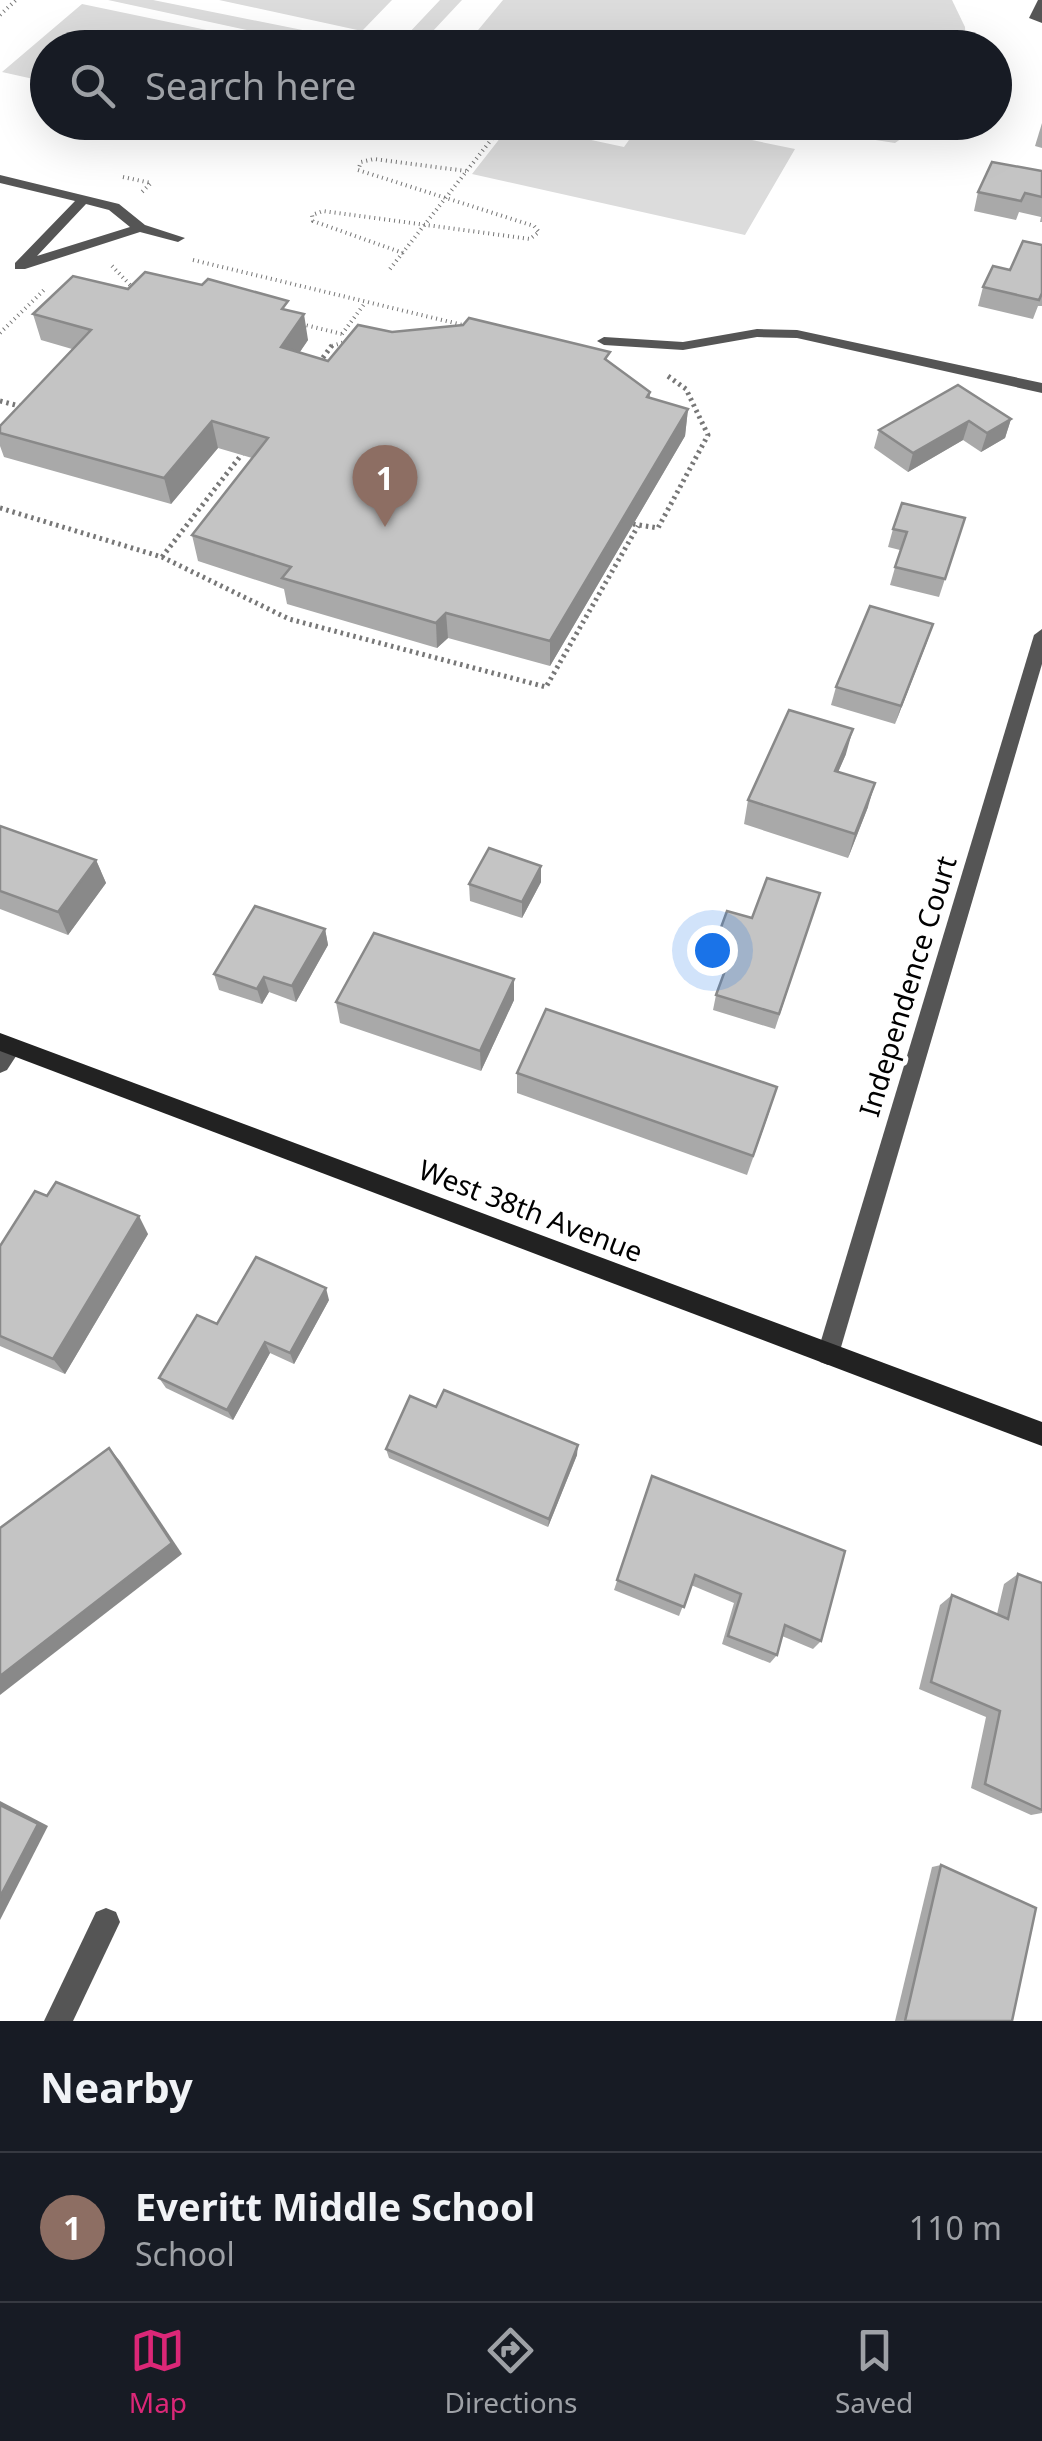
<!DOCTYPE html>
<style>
:root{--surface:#171b24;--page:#242831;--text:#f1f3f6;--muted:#9ea1a6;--line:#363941;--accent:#db2777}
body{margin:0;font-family:"Noto Sans",sans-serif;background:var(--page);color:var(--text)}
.you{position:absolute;left:712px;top:950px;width:35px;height:35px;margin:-25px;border:8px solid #fff;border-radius:50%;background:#1a73e8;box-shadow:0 0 0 15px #1a73e833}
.badge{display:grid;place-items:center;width:65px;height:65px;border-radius:50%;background:var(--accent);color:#fff;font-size:32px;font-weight:700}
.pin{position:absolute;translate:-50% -82px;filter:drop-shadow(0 2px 5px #0008)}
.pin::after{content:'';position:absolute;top:52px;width:35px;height:30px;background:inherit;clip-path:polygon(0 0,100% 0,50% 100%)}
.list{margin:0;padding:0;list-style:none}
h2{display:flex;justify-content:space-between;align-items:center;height:130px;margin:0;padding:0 40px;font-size:42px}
h2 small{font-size:32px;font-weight:400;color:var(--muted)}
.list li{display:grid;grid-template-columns:65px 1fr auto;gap:30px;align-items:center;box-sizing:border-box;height:150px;padding:0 40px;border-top:2px solid var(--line)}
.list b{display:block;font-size:38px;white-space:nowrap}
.list p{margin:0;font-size:32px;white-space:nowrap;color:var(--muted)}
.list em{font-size:32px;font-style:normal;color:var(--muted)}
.icon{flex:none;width:55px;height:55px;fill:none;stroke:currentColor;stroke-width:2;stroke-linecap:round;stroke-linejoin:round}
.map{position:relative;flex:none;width:1042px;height:2021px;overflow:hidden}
.search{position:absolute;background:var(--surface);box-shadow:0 10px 40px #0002;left:30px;right:30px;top:30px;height:110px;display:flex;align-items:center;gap:25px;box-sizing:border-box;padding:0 35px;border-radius:55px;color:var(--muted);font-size:38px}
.sheet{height:280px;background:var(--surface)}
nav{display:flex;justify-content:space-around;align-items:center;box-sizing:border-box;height:140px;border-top:2px solid var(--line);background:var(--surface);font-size:28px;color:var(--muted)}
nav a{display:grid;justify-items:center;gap:5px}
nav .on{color:var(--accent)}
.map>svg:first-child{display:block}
.green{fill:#dcdcdc}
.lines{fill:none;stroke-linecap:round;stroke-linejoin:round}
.path-far1{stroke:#777;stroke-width:4;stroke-dasharray:1 4;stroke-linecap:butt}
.path{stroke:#777;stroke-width:5;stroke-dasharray:2.5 4;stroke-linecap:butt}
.lane{fill:#555;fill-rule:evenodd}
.street{fill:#555;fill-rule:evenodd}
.secondary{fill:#222;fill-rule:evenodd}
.wall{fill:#a9a9a9}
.shaded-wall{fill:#898989}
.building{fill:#c4c4c4;stroke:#898989;stroke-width:2.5}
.labels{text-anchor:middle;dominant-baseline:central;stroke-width:10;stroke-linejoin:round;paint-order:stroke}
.street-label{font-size:28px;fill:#000;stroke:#fff}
</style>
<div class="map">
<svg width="1042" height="2021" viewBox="0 0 1042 2021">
<rect width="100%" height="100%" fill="#fff"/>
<g class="green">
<polygon points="108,0 153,0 382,46 406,36 440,0 462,0 417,48 325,47"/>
<polygon points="219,0 392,0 362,31"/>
<polygon points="503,0 952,0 965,27 966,47 464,47"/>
<polygon points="82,4 289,47 48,48 47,82 2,72"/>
<polygon points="512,123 624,147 641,123 670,123 795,149 745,235 472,174"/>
<polygon points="765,123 923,122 923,123 895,143"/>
</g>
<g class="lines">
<g class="path-far1">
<polyline points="0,15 16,0"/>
<polyline points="123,177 151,183 141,193"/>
<polyline points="403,253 313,221 312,215 323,211 530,239 539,232 534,226 358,170 361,162 374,159 466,171"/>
<polyline points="193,260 467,326"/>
<polyline points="112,266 134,289"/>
<polyline points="390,269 505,122"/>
<polyline points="297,323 342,334"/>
<polyline points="0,333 46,288"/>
<polyline points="342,334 365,303"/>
<polyline points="332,346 351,340"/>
</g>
<g class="path">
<polyline points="319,363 333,344"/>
<polyline points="0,401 23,407"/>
<polyline points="0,508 162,557 289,619 546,687 638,526"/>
<polyline points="633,524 658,528 708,435 686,389 665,374"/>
<polyline points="162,557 242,454"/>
</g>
<g class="lane">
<polygon points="1038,0 1042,0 1042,23 1029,18"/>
<path d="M0 175 119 204 145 225 185 238 178 242 140 232 25 269H15V263L75 201 0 183ZM86 204 109 210 130 227 37 256Z"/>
<polygon points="757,329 797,330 1042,383 1042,393 797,338 757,337 683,350 604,345 597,341 604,337 683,342"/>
<polygon points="106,1908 116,1912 120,1922 73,2021 44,2021 96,1912"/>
</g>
<g class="street">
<polygon points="1042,629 1042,664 839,1354 836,1362 828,1365 820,1362 817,1354 1034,635"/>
<polygon points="12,1038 19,1041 22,1047 7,1070 0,1073 0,1048"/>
</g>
<polygon class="secondary" points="0,1033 1042,1422 1042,1446 0,1051"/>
</g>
<g class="wall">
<polygon points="1042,123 1042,148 1035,146"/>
<polygon points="1042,171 1042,222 1040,222 1041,217 1019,212 1016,220 974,211 978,192"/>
<polygon points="1042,245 1042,306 1038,306 1033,319 978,306 983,287 1010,270"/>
<polygon points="128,289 290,310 308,340 299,353 328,361 392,332 609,362 650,392 650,398 688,409 685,436 550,666 448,638 437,648 287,604 284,589 198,561 192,535 252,458 218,448 171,504 4,457 0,446 0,426 72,349 41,340 33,314"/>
<polygon points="958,385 1011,419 1005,438 981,452 963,440 908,472 874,448 879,430"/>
<polygon points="965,518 939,597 890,585 900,550 888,547 893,529"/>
<polygon points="933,624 895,724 831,705 836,687"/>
<polygon points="846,754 838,772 868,807 848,858 744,824 748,800"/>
<polygon points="0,826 96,860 106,883 68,935 0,909"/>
<polygon points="541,882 522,918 470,901 469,884"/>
<polygon points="820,893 775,1029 713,1010 716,995 724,972 709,967 712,952 752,918"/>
<polygon points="325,929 328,945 296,1002 269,992 262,1004 219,990 214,974"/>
<polygon points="514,1000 481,1071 340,1023 336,1002"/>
<polygon points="517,1073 771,1107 747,1175 517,1093"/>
<polygon points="47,1196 148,1234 65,1374 0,1346 0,1246"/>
<polygon points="329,1300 294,1364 270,1353 233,1420 166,1388 159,1378 217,1324"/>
<polygon points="436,1407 577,1455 548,1527 389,1458 386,1449"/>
<polygon points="652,1476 821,1641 813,1649 782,1636 777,1655 770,1663 722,1644 734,1603 691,1585 679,1616 614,1590"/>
<polygon points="1018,1574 1042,1583 1042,1813 1031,1815 971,1788 986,1717 919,1689 940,1605 952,1595 997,1614 1004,1584"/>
<polygon points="941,1865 1012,2021 895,2021 932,1867"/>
</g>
<g class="shaded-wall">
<polygon points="304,314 308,340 285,374 281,347"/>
<polygon points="688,409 685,436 550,666 550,641"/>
<polygon points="1011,419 1005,438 981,452 987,433"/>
<polygon points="212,421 218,448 171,504 164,478"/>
<polygon points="969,421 963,440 908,472 913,453"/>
<polygon points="446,613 448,638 437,648 436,623"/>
<polygon points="933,624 927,642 895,724 901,706"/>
<polygon points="853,729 846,754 828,795 835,771"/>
<polygon points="875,783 868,807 848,858 855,834"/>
<polygon points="96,860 106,883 68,935 58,912"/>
<polygon points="541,866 541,882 522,918 522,902"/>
<polygon points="325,929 328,945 296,1002 292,986"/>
<polygon points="264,977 269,992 262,1004 257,989"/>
<polygon points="514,979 514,1000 481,1071 480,1051"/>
<polygon points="139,1216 148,1234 65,1374 53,1359"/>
<polygon points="326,1288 329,1300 294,1364 290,1353"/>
<polygon points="265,1342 270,1353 233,1420 227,1410"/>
<polygon points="578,1445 577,1455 548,1527 549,1519"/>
<polygon points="109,1448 120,1461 182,1554 0,1695 0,1676"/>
<polygon points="0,1801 48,1826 0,1920"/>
</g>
<g class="building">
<polygon points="433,42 437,48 408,48"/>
<polygon points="992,162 1042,171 1042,197 1025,193 1021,201 978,192"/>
<polygon points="1023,241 1042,245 1042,293 1039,300 983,287 993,266 1010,270"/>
<polygon points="145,272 202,285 208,279 288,301 282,309 304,314 281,347 328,361 358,325 392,332 463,325 469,318 610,352 605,359 650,392 647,397 688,409 550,641 446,613 436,623 282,578 291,567 192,535 268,438 212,421 164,478 0,433 0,426 91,330 33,314 73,276 128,289"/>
<polygon points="958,385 1011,419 987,433 969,421 913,453 879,430"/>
<polygon points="902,503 965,518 945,579 895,567 907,532 893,529"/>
<polygon points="870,606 933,624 901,706 836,687"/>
<polygon points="789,710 853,729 835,771 875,783 855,834 748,800"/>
<polygon points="0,826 96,860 58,912 0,891"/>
<polygon points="489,848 541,866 522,902 469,884"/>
<polygon points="767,878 820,893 779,1014 716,995 730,957 712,952 727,911 752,918"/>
<polygon points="255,906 325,929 292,986 264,977 257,989 214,974"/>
<polygon points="374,933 514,979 480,1051 336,1002"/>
<polygon points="546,1009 777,1087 753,1156 517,1073"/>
<polygon points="56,1182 139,1216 53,1359 0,1336 0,1246 35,1191 47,1196"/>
<polygon points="256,1257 326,1288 290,1353 265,1342 227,1410 159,1378 197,1315 217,1324"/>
<polygon points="444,1390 578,1445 549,1519 386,1449 410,1396 436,1407"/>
<polygon points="109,1448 172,1543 0,1676 0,1528"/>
<polygon points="652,1476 845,1551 821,1641 785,1625 777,1655 728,1636 741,1594 695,1575 684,1607 617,1580"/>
<polygon points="1018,1574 1042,1583 1042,1810 985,1784 1000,1711 931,1682 952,1595 1008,1619"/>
<polygon points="0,1805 38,1824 0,1897"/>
<polygon points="941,1865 1036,1908 1012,2021 905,2021"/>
</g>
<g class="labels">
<g class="street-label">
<text transform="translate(907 986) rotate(-73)">Independence Court</text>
<text transform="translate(531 1210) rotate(21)">West 38th Avenue</text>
</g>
</g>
</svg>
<div class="you"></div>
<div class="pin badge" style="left:385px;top:527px;background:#8d6e63">1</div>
<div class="search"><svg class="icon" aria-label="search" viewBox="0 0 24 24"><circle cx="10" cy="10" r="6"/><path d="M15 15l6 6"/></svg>Search here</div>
</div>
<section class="sheet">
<h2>Nearby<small></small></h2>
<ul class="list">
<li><span class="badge" style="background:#8d6e63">1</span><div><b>Everitt Middle School</b><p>School</p></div><em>110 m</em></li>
</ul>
</section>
<nav>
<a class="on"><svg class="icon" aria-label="map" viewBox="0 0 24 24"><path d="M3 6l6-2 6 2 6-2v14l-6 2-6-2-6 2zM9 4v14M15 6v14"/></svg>Map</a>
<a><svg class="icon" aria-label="directions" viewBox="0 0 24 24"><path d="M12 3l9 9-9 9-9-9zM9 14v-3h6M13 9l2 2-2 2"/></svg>Directions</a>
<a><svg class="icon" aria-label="saved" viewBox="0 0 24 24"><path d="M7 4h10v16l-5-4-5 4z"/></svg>Saved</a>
</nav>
